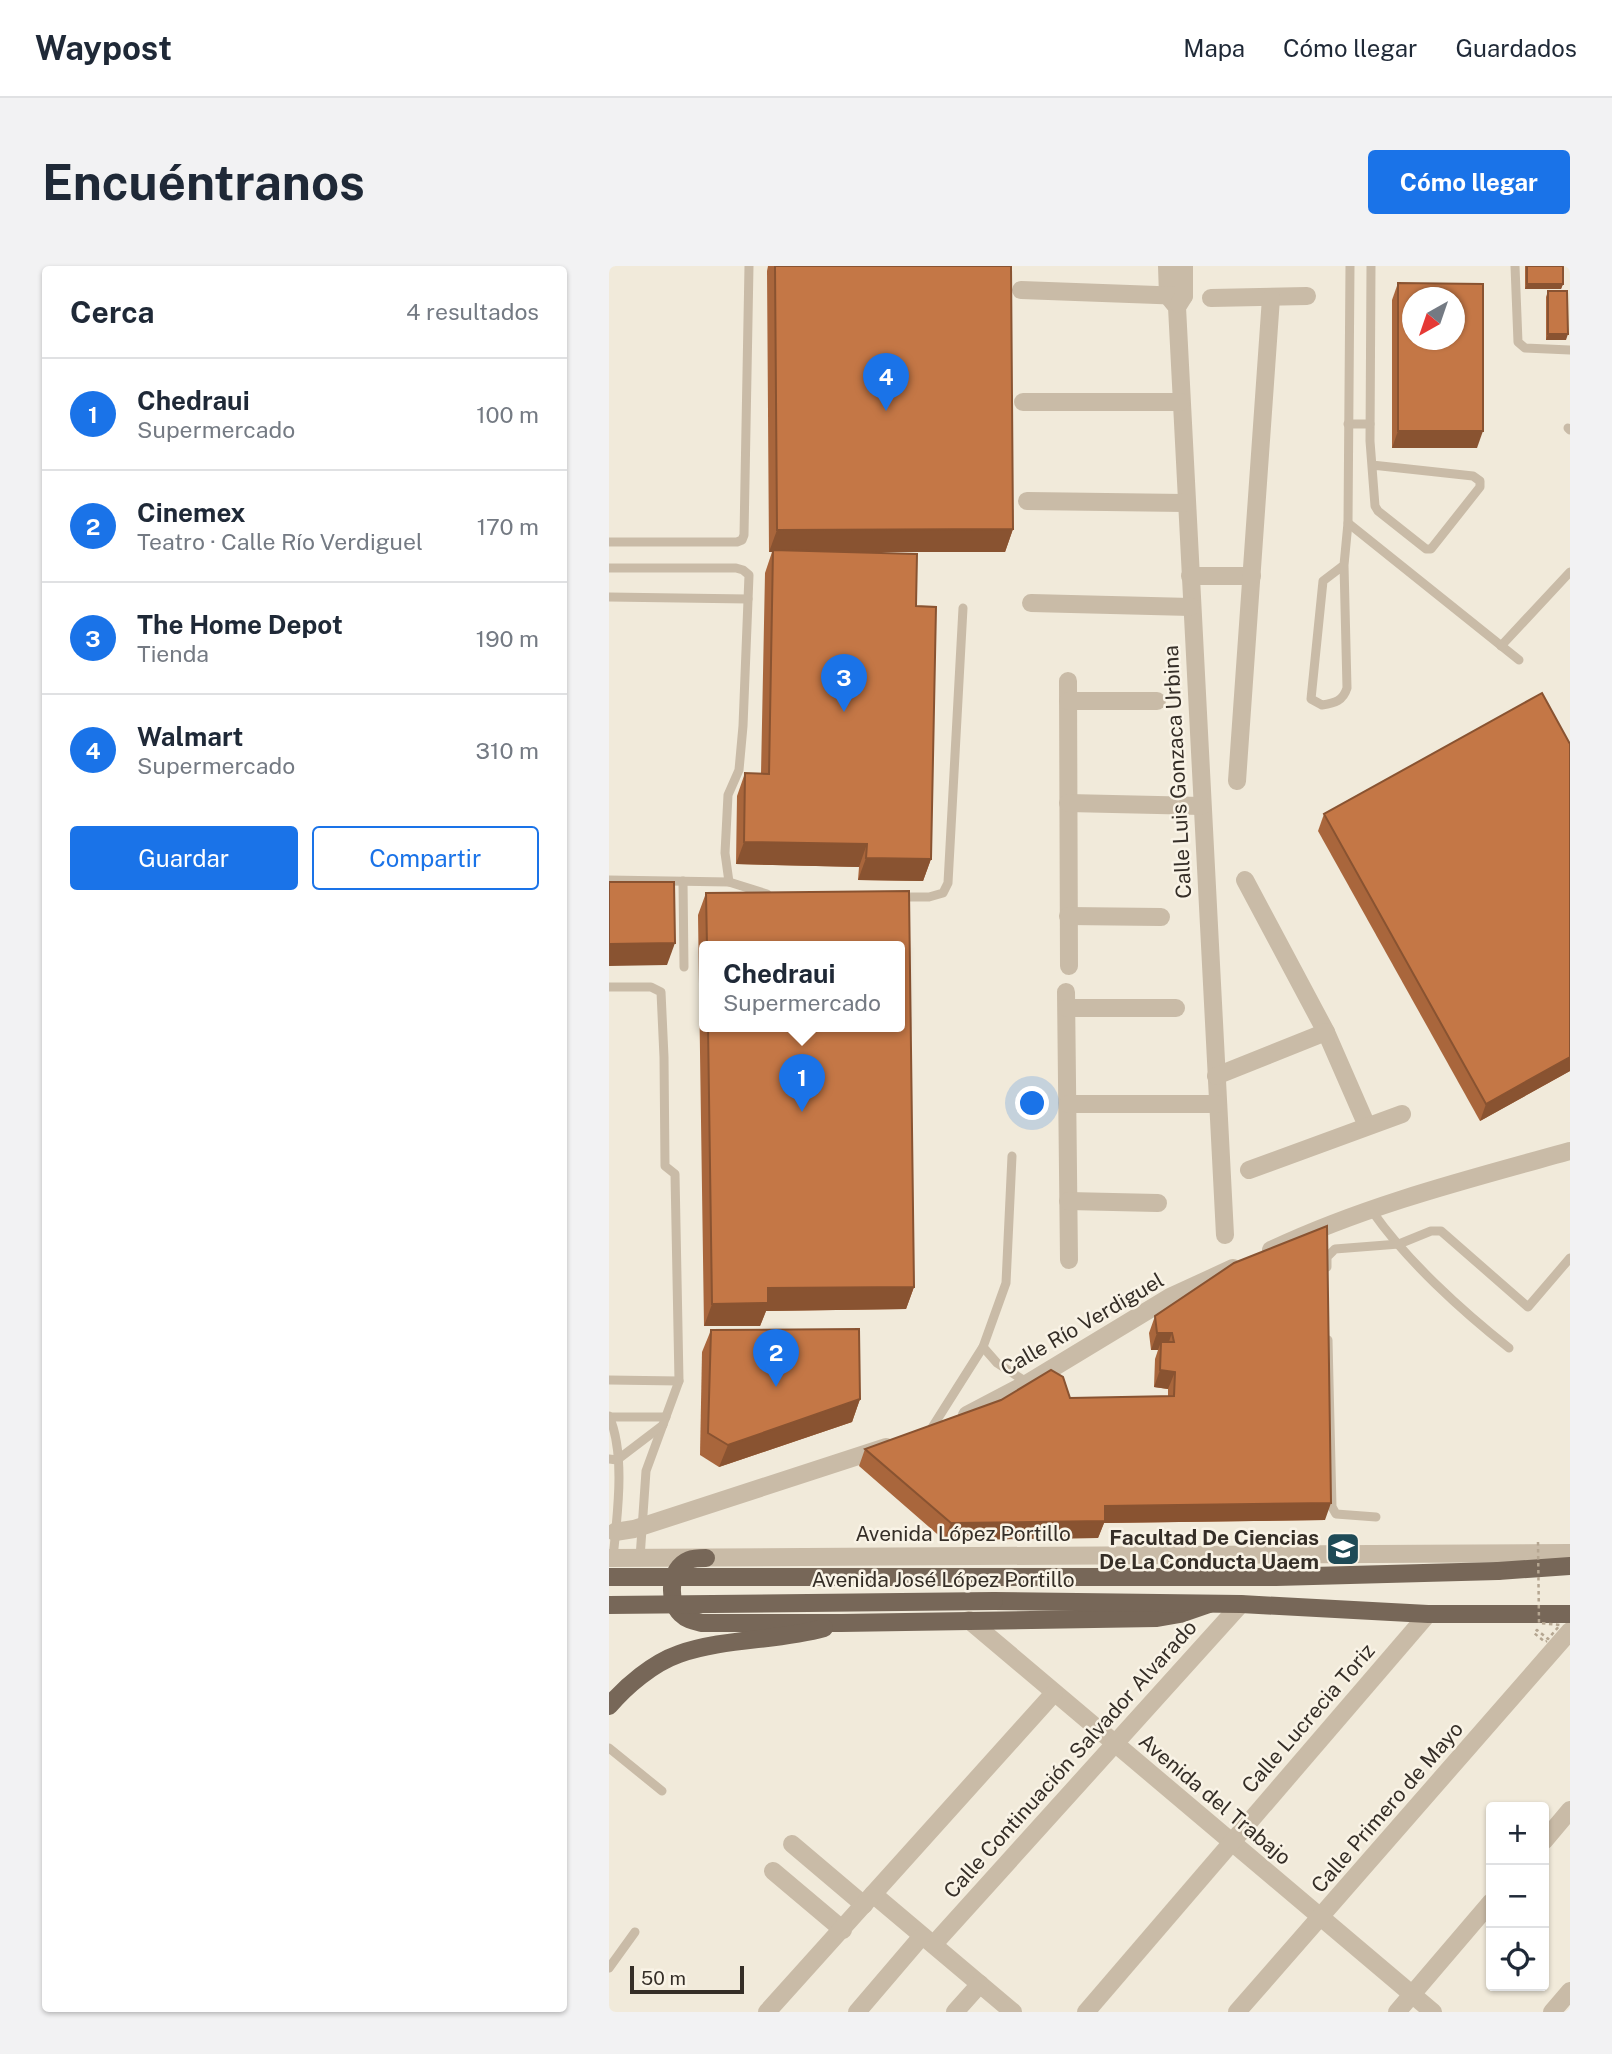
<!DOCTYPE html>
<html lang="es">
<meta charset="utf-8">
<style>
:root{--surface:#fff;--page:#f2f2f3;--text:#1f2937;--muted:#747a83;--line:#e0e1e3;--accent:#1a73e8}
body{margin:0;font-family:"Public Sans",sans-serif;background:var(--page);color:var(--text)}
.controls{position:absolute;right:21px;bottom:21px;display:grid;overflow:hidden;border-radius:7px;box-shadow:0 2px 5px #0004}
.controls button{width:63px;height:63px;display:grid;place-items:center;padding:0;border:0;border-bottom:2px solid var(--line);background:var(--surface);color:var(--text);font:35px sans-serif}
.compass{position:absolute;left:793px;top:21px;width:63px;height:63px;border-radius:50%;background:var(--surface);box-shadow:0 2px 5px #0004;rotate:220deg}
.scale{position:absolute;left:21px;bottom:18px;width:114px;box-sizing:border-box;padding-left:7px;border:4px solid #352e27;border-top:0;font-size:19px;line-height:24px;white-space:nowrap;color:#352e27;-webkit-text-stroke:5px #f9f3e6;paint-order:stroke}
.you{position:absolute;left:424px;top:838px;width:24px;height:24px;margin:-18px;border:5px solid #fff;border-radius:50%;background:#1a73e8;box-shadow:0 0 0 10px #1a73e833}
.badge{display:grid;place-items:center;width:46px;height:46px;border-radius:50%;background:var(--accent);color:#fff;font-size:23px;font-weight:700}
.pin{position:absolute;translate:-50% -58px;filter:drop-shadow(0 2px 4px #0008)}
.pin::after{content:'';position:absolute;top:37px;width:24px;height:21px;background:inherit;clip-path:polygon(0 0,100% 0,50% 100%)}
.popup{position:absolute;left:90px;top:675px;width:206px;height:91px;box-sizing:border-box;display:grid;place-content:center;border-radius:7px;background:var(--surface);filter:drop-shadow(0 2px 5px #0005);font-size:23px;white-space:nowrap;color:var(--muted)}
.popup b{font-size:26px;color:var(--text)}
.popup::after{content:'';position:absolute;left:50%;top:100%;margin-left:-14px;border:14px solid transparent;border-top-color:var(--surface)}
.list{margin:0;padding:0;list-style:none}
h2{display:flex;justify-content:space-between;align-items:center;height:91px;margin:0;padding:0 28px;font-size:30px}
h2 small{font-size:23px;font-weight:400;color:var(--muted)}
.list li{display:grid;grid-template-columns:46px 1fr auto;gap:21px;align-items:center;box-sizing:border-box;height:112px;padding:0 28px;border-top:2px solid var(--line)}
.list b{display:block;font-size:26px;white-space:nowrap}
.list p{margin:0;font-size:23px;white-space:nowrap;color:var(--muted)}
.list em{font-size:23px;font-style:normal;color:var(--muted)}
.actions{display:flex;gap:14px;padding:21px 28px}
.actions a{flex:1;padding:16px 0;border:2px solid var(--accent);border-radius:7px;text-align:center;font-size:24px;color:var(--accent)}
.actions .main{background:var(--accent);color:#fff}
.icon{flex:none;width:38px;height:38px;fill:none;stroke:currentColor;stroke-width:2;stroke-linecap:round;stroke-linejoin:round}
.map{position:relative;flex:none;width:961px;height:1746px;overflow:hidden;border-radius:7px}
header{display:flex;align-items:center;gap:42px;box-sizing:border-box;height:98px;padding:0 35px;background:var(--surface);border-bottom:2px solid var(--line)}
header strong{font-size:33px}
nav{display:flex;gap:38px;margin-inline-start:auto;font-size:24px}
.intro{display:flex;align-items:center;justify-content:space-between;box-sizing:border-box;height:168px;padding:0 42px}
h1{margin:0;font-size:49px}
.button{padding:18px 32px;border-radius:7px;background:var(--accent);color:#fff;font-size:24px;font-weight:700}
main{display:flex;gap:42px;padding:0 42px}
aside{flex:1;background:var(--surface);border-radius:7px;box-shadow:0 2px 5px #0004}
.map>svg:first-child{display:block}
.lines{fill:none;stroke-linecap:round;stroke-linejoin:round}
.service{stroke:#c9bba7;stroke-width:9}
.minor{stroke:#c9bba7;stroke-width:18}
.tertiary{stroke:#c9bba7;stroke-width:18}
.primary{stroke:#776758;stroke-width:18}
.path-bridge{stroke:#b5a691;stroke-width:2.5;stroke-dasharray:3.5 3.5;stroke-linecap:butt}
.primary-bridge{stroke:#776758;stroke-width:18}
.wall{fill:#a9663c;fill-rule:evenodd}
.shaded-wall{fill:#895331}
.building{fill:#c47746;stroke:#895331;stroke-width:2;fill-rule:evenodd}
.labels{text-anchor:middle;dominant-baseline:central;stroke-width:5;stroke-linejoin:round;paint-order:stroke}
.street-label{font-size:21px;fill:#352e27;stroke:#f9f3e6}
.poi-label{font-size:21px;font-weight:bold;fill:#352e27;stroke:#f9f3e6;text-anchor:end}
</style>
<header>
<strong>Waypost</strong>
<nav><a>Mapa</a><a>Cómo llegar</a><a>Guardados</a></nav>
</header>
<div class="intro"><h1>Encuéntranos</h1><a class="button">Cómo llegar</a></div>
<main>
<aside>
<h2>Cerca<small>4 resultados</small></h2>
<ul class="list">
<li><span class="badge">1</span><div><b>Chedraui</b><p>Supermercado</p></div><em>100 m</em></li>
<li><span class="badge">2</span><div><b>Cinemex</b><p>Teatro · Calle Río Verdiguel</p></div><em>170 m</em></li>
<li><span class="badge">3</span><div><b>The Home Depot</b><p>Tienda</p></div><em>190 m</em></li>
<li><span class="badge">4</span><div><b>Walmart</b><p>Supermercado</p></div><em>310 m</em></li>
</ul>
<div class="actions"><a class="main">Guardar</a><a>Compartir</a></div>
</aside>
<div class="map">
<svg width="961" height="1746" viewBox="0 0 961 1746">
<rect width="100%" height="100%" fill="#f1eada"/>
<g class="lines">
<g class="service">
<polyline points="762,0 761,175 766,240 769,245 817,283 822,283 871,221 871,215 864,210 763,199"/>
<polyline points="906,0 909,76 916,82 961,84"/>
<polyline points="739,158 761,158"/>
<polyline points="959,162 961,164"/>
<polyline points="739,257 910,394"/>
<polyline points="0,276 128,276 133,274 135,269 140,0"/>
<path d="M735 299 714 315 702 433 713 439C726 437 734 435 738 422L735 299 739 257 741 0"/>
<polyline points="0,302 127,302 134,304 140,309 134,460 130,504 119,529 116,587 120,616 0,614"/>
<polyline points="0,331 139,333"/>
<polyline points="892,380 961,306"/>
<polyline points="74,615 75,701"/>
<polyline points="120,616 158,628"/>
<polyline points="290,631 320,631 334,627 339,617 354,342"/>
<polyline points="0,721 42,721 52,726 55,791 56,900 66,908 70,1115 37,1205 31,1292"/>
<path d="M763 945C797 994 853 1045 900 1082"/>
<polyline points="718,1001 718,991 726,983 790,978 822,965 832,965 919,1041 961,992"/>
<polyline points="719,1074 723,1241 727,1248 767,1251"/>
<polyline points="374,1081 388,1097 419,1117"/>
<polyline points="0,1114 70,1115"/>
<path d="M0 1150C17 1188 8 1251 4 1292"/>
<polyline points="0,1151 57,1151"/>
<polyline points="319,1168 374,1081 397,1017 403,890"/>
<polyline points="0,1193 8,1194 54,1159"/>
<polyline points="0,1482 53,1525"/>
<polyline points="0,1702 26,1666"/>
</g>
<g class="minor">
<polyline points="558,0 559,30 568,41 616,969"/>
<polyline points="412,24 575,30"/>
<polyline points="602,32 698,30"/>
<polyline points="570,38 575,30 575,0"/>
<polyline points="414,136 572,136"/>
<polyline points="418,235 576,237"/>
<polyline points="581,310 643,310"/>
<polyline points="422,337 582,341"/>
<polyline points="459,415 460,700"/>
<polyline points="459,435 548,435"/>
<polyline points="628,515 662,32"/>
<polyline points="459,537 593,540"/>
<polyline points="636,614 717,766 758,860"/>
<polyline points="459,650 552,651"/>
<polyline points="457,726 460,994"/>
<polyline points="458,742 567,742"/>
<polyline points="607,810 717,766"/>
<polyline points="459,838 608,838"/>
<polyline points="640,904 793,848"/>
<polyline points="459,935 549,937"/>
<path d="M662 984C757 939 860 913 961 885"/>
<polyline points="358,1149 419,1117 561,1031 624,1002"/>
<polyline points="6,1266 25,1263 277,1181"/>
<polyline points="360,1354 824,1746"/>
<polyline points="935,1575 961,1544"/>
<polyline points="183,1578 255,1639"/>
<polyline points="164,1605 234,1664"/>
<polyline points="264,1628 404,1746"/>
<polyline points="325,1678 632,1338"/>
<polyline points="158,1746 445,1427"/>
<polyline points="248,1746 313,1670"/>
<polyline points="346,1746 371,1718"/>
<polyline points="477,1746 819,1348"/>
<polyline points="628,1746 961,1365"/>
<polyline points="788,1746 882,1636"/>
<polyline points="943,1746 961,1725"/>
</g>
<polyline class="tertiary" points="0,1292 961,1287"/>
<g class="primary">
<path d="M97 1292C92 1292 85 1292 80 1294 60 1302 58 1334 72 1348 78 1354 85 1355 93 1357H232L548 1352 571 1348 600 1338"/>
<polyline points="889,1305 961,1300"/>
<polyline points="385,1335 632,1338 819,1348 961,1348"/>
<path d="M0 1440C17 1420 44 1397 70 1388 116 1372 168 1375 215 1362"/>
</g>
<polyline class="path-bridge" points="929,1276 930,1357 951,1359 939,1373 928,1364 925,1367 936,1376 938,1375"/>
<g class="primary-bridge">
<polyline points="0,1311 667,1311 889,1305"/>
<polyline points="0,1339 385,1335"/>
</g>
</g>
<g class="wall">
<polygon points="159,0 402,0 404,263 396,286 232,286 307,340 322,593 314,615 249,614 250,601 127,598 128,530 136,507 152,508 156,307 163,286 160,286 158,5"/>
<polygon points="916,0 954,0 954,18 952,23 916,23"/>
<polygon points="789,17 868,182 783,182 783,34"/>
<polygon points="939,25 957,74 937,74 937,31"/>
<polygon points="715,548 961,805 871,855 709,565"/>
<path d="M300 625 305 1021 297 1043 157 1045 151 1060H95L89 649 97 627ZM95 680H291V760H95Z"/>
<polygon points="625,997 716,1254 495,1257 489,1272 335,1274 250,1200 256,1183 461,1132 559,1130 559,1123 545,1121 546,1093 549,1084 542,1084 540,1067 546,1050"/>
<polygon points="102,1064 251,1133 243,1156 110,1201 91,1189 93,1086"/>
</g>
<g class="shaded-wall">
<polygon points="918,18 954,18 952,23 916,23"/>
<polygon points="939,68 959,68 957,74 937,74"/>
<polygon points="789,165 874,165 868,182 783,182"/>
<polygon points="404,263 396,286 160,286 168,264"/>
<polygon points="135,576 258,578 250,601 127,598"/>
<polygon points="257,592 322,593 314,615 249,614"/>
<polygon points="66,677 58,699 0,700 0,678"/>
<polygon points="961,791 961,805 871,855 877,838"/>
<polygon points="305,1021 297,1043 157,1045 151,1060 95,1060 103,1038 159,1022"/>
<polygon points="548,1067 563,1067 557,1084 552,1076 549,1084 542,1084"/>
<polygon points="551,1104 566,1106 559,1123 545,1121"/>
<polygon points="251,1133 243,1156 110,1201 119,1179"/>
<polygon points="722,1237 716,1254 495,1257 489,1272 335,1274 342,1257 496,1240"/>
</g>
<g class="building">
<polygon points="166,0 402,0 404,263 168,264"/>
<rect x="918" y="0" width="36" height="18"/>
<path d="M789 17 874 18V165H789ZM803 32H845V74H803Z"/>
<polygon points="939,25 958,25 959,68 939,68"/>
<polygon points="164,284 308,288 307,340 327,341 322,593 257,592 258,578 135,576 136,507 160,508"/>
<polygon points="933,427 961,478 961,791 877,838 715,548"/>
<polygon points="0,616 65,616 66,677 0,678"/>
<polygon points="300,625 305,1021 159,1022 159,1037 103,1038 99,760 291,760 291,680 98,680 97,627"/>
<polygon points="718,960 722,1237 496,1240 496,1255 342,1257 256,1183 392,1134 442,1104 454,1111 461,1132 565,1130 566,1106 551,1104 552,1076 565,1076 563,1067 548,1067 546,1050 625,997"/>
<polygon points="250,1063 251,1133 119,1179 99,1167 102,1064"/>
</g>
<defs>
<g id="university-square" transform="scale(1.75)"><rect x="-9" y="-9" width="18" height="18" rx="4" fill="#1e4a56" stroke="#f9f3e6"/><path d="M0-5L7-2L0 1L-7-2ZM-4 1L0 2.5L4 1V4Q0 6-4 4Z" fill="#fff"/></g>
</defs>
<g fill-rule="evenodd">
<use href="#university-square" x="734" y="1283"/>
</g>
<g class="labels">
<g class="street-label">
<text transform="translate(568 506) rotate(-93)">Calle Luis Gonzaca Urbina</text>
<text transform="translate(473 1058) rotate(-30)">Calle Río Verdiguel</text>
<text x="354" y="1267">Avenida López Portillo</text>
<text x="334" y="1313">Avenida José López Portillo</text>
<text transform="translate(699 1452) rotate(-49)">Calle Lucrecia Toriz</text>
<text transform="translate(461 1493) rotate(-48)">Calle Continuación Salvador Alvarado</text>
<text transform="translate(606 1533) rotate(40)">Avenida del Trabajo</text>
<text transform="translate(778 1541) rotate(-49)">Calle Primero de Mayo</text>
</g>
<g class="poi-label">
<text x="710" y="1271">Facultad De Ciencias<tspan x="710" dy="24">De La Conducta Uaem</tspan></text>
</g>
</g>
</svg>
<div class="controls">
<button>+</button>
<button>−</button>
<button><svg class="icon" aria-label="locate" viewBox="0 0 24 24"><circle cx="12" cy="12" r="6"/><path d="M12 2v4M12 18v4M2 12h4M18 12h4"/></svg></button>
</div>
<svg class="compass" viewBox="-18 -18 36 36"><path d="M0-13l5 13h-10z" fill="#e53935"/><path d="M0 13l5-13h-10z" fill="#747a83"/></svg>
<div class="scale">50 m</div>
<div class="you"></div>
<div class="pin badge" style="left:193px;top:846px">1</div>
<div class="popup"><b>Chedraui</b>Supermercado</div>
<div class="pin badge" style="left:167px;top:1121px">2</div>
<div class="pin badge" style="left:235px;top:446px">3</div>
<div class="pin badge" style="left:277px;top:145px">4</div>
</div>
</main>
